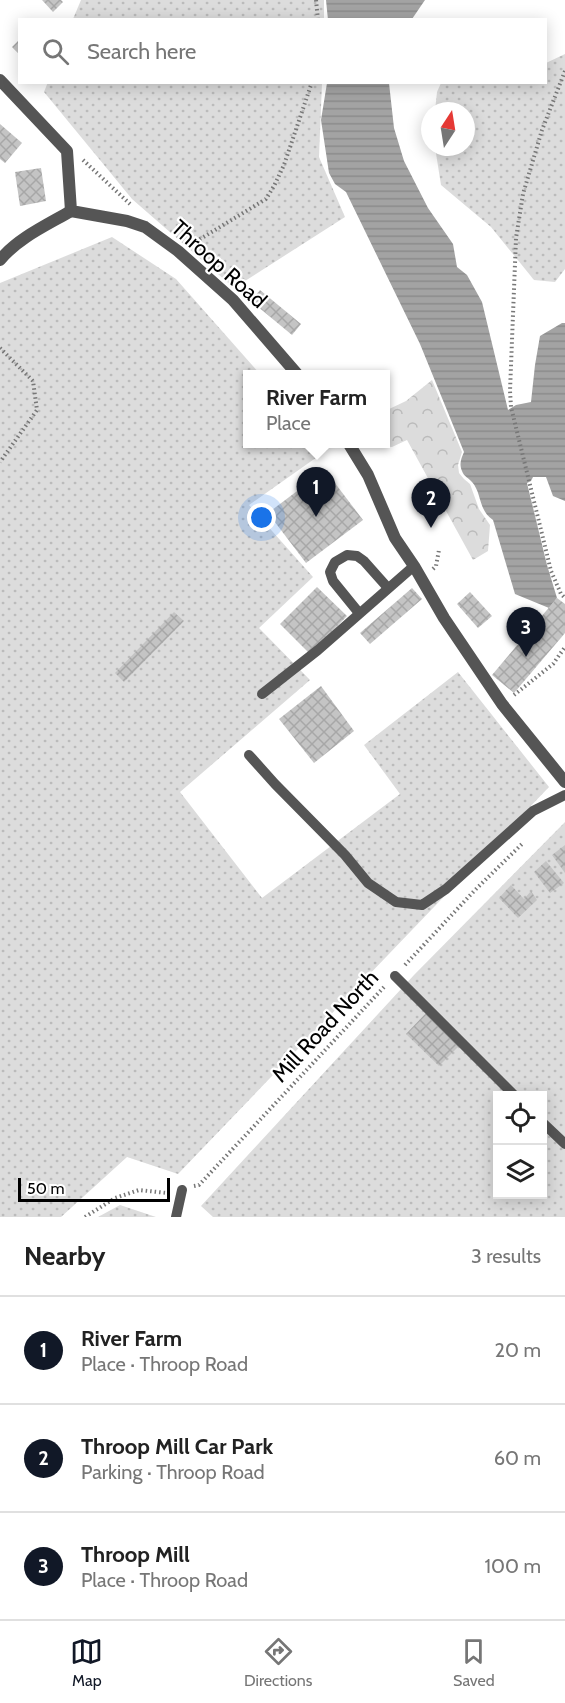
<!DOCTYPE html>
<meta charset="utf-8">
<style>
:root{--surface:#fff;--page:#f6f6f6;--text:#222;--muted:#767676;--line:#e0e0e0;--accent:#111827}
body{margin:0;font-family:Cabin,sans-serif;background:var(--page);color:var(--text)}
.controls{position:absolute;right:18px;bottom:18px;display:grid;overflow:hidden;border-radius:0px;box-shadow:0 3px 15px #0003}
.controls button{width:54px;height:54px;display:grid;place-items:center;padding:0;border:0;border-bottom:2px solid var(--line);background:var(--surface);color:var(--text);font:30px sans-serif}
.compass{position:absolute;left:421px;top:102px;width:54px;height:54px;border-radius:50%;background:var(--surface);box-shadow:0 3px 15px #0003;rotate:12deg}
.scale{position:absolute;left:18px;bottom:15px;width:152px;box-sizing:border-box;padding-left:6px;border:3px solid #000;border-top:0;font-size:16px;line-height:21px;white-space:nowrap;color:#000;-webkit-text-stroke:4px #fff;paint-order:stroke}
.you{position:absolute;left:262px;top:518px;width:21px;height:21px;margin:-15px;border:4px solid #fff;border-radius:50%;background:#1a73e8;box-shadow:0 0 0 9px #1a73e833}
.badge{display:grid;place-items:center;width:39px;height:39px;border-radius:50%;background:var(--accent);color:#fff;font-size:20px;font-weight:700}
.pin{position:absolute;translate:-50% -50px;filter:drop-shadow(0 2px 3px #0008)}
.pin::after{content:'';position:absolute;top:32px;width:21px;height:18px;background:inherit;clip-path:polygon(0 0,100% 0,50% 100%)}
.popup{position:absolute;left:243px;top:370px;width:147px;height:78px;box-sizing:border-box;display:grid;place-content:center;border-radius:0px;background:var(--surface);filter:drop-shadow(0 2px 4px #0005);font-size:20px;white-space:nowrap;color:var(--muted)}
.popup b{font-size:22px;color:var(--text)}
.popup::after{content:'';position:absolute;left:50%;top:100%;margin-left:-12px;border:12px solid transparent;border-top-color:var(--surface)}
.list{margin:0;padding:0;list-style:none}
h2{display:flex;justify-content:space-between;align-items:center;height:78px;margin:0;padding:0 24px;font-size:26px}
h2 small{font-size:20px;font-weight:400;color:var(--muted)}
.list li{display:grid;grid-template-columns:39px 1fr auto;gap:18px;align-items:center;box-sizing:border-box;height:108px;padding:0 24px;border-top:2px solid var(--line)}
.list b{display:block;font-size:22px;white-space:nowrap}
.list p{margin:0;font-size:20px;white-space:nowrap;color:var(--muted)}
.list em{font-size:20px;font-style:normal;color:var(--muted)}
.icon{flex:none;width:33px;height:33px;fill:none;stroke:currentColor;stroke-width:2;stroke-linecap:round;stroke-linejoin:round}
.map{position:relative;flex:none;width:565px;height:1217px;overflow:hidden}
.search{position:absolute;background:var(--surface);box-shadow:0 3px 15px #0003;left:18px;right:18px;top:18px;height:66px;display:flex;align-items:center;gap:15px;box-sizing:border-box;padding:0 21px;border-radius:0px;color:var(--muted);font-size:22px}
.sheet{height:402px;background:var(--surface)}
nav{display:flex;justify-content:space-around;align-items:center;box-sizing:border-box;height:84px;border-top:2px solid var(--line);background:var(--surface);font-size:16px;color:var(--muted)}
nav a{display:grid;justify-items:center;gap:3px}
nav .on{color:var(--accent)}
.map>svg:first-child{display:block}
.grass{fill:url(#grass-dots);fill-rule:evenodd}
.forest{fill:url(#forest-crowns)}
.water{fill:url(#water-rules)}
.building{fill:url(#building-cross-hatch)}
.lines{fill:none;stroke-linecap:round;stroke-linejoin:round}
.path{stroke:#777;stroke-width:4;stroke-dasharray:1.5 3;stroke-linecap:butt}
.lane{stroke:#555;stroke-width:10}
.street{stroke:#555;stroke-width:12}
.labels{text-anchor:middle;dominant-baseline:central;stroke-width:4.5;stroke-linejoin:round;paint-order:stroke}
.street-label{font-size:22px;fill:#000;stroke:#fff}
</style>
<div class="map">
<svg width="565" height="1217" viewBox="0 0 565 1217">
<defs>
<pattern id="grass-dots" width="8" height="8" patternUnits="userSpaceOnUse" patternTransform="scale(1.5)"><rect width="8" height="8" fill="#dcdcdc"/><path d="M2 2h.1M6 6h.1" fill="none" stroke="#bbb" stroke-width="1.8" stroke-linecap="round"/></pattern>
<pattern id="forest-crowns" width="20" height="18" patternUnits="userSpaceOnUse" patternTransform="scale(1.5)"><rect width="20" height="18" fill="#dcdcdc"/><path d="M2 6a3 3 0 1 1 6 0M12 15a3 3 0 1 1 6 0" fill="none" stroke="#bbb"/></pattern>
<pattern id="water-rules" width="6" height="5" patternUnits="userSpaceOnUse" patternTransform="scale(1.5)"><rect width="6" height="5" fill="#a3a3a3"/><path d="M0 2.5h6" fill="none" stroke="#8b8b8b"/></pattern>
<pattern id="building-cross-hatch" width="8" height="8" patternUnits="userSpaceOnUse" patternTransform="scale(1.5)"><rect width="8" height="8" fill="#c4c4c4"/><path d="M0 0l8 8M0 8l8-8" fill="none" stroke="#a7a7a7"/></pattern>
</defs>
<rect width="100%" height="100%" fill="#fff"/>
<g class="grass">
<polygon points="81,0 324,0 324,19 73,19"/>
<polygon points="565,54 565,269 555,282 534,280 491,227 441,185 435,147 466,147 466,111 435,111 437,92 441,83 546,82 546,63"/>
<polygon points="48,82 322,83 319,157 345,217 234,288 132,199 44,92"/>
<polygon points="112,237 176,279 260,374 247,374 247,444 321,444 327,450 249,505 313,577 259,628 310,680 180,792 262,898 400,794 364,745 458,672 549,787 178,1174 127,1157 61,1217 0,1217 0,283"/>
<path d="M565 822V1217H213L201 1206 414 975ZM498 1096H542V1194H498Z"/>
<polygon points="120,1205 156,1217 98,1217"/>
</g>
<polygon class="forest" points="432,380 462,452 458,465 459,473 464,479 470,484 479,509 490,525 488,551 473,560 407,440 392,447 382,446 381,444 385,444 385,411 406,401"/>
<g class="water">
<polygon points="326,0 425,0 412,19 328,20"/>
<path d="M327 83H389L394 128 404 161 428 208 453 244 457 267 467 275 482 302 508 410 516 405 531 402 535 365 540 336 562 323H565V501L553 496 546 477H533L531 481 527 483 547 565 557 598 549 608 515 594 493 520C478 510 482 493 472 482 469 478 464 477 462 471 459 464 461 459 464 452L420 344 346 192 335 184 329 173 321 120Z"/>
</g>
<g class="building">
<polygon points="42,0 61,0 63,2 53,12"/>
<polygon points="20,39 20,55 12,47"/>
<polygon points="0,124 22,143 5,163 0,159"/>
<polygon points="41,168 46,201 20,206 15,172"/>
<polygon points="260,290 301,324 292,335 251,301"/>
<polygon points="325,470 363,520 306,563 268,513"/>
<polygon points="317,587 347,616 310,654 280,624"/>
<polygon points="412,588 422,599 370,644 360,633"/>
<polygon points="470,592 492,616 478,628 457,604"/>
<polygon points="557,598 565,604 565,633 514,693 492,675"/>
<polygon points="174,612 184,621 124,682 115,673"/>
<polygon points="321,686 354,731 314,763 279,719"/>
<polygon points="565,845 565,873 552,855"/>
<polygon points="546,861 564,883 550,893 534,872"/>
<polygon points="511,885 524,899 531,891 537,900 518,918 499,898"/>
<polygon points="426,1013 459,1046 439,1066 406,1034"/>
</g>
<g class="lines">
<g class="path">
<polyline points="316,0 318,20"/>
<polyline points="565,71 542,130 523,194 516,238 510,391 511,407 551,571 561,594 565,598"/>
<polyline points="83,160 130,204"/>
<polyline points="192,244 266,199 274,186 284,165 312,82"/>
<polyline points="0,348 33,381 37,410 0,462"/>
<polyline points="433,569 436,566 439,550"/>
<polyline points="514,695 553,664 565,647"/>
<polyline points="405,965 475,890 523,843"/>
<polyline points="194,1186 199,1185 385,986"/>
<polyline points="85,1217 115,1198 139,1190 167,1193"/>
</g>
<g class="lane">
<polyline points="359,613 333,581 330,572 335,562 347,555 357,556 364,561 388,588"/>
<polyline points="262,694 318,650 414,566"/>
<polyline points="249,755 275,784 345,855 368,883 396,902 422,905 446,889 533,811 565,795"/>
<polyline points="395,976 515,1096"/>
<polyline points="542,1122 565,1144"/>
<polyline points="176,1217 182,1190"/>
</g>
<g class="street">
<polyline points="0,80 67,151 71,211 127,221 145,227 178,251 233,300 297,374"/>
<path d="M0 260C18 238 47 225 71 211"/>
<polyline points="349,444 368,475 395,538 414,566 444,618 502,704 565,782"/>
</g>
</g>
<g class="labels">
<g class="street-label">
<text transform="translate(219 264) rotate(42)">Throop Road</text>
<text transform="translate(325 1026) rotate(-47)">Mill Road North</text>
</g>
</g>
</svg>
<div class="controls">
<button><svg class="icon" aria-label="locate" viewBox="0 0 24 24"><circle cx="12" cy="12" r="6"/><path d="M12 2v4M12 18v4M2 12h4M18 12h4"/></svg></button>
<button><svg class="icon" aria-label="layers" viewBox="0 0 24 24"><path d="M12 4l9 5-9 5-9-5zM3 14l9 5 9-5"/></svg></button>
</div>
<svg class="compass" viewBox="-18 -18 36 36"><path d="M0-13l5 13h-10z" fill="#e53935"/><path d="M0 13l5-13h-10z" fill="#767676"/></svg>
<div class="scale">50 m</div>
<div class="you"></div>
<div class="pin badge" style="left:316px;top:517px">1</div>
<div class="popup"><b>River Farm</b>Place</div>
<div class="pin badge" style="left:431px;top:528px">2</div>
<div class="pin badge" style="left:526px;top:657px">3</div>
<div class="search"><svg class="icon" aria-label="search" viewBox="0 0 24 24"><circle cx="10" cy="10" r="6"/><path d="M15 15l6 6"/></svg>Search here</div>
</div>
<section class="sheet">
<h2>Nearby<small>3 results</small></h2>
<ul class="list">
<li><span class="badge">1</span><div><b>River Farm</b><p>Place · Throop Road</p></div><em>20 m</em></li>
<li><span class="badge">2</span><div><b>Throop Mill Car Park</b><p>Parking · Throop Road</p></div><em>60 m</em></li>
<li><span class="badge">3</span><div><b>Throop Mill</b><p>Place · Throop Road</p></div><em>100 m</em></li>
</ul>
</section>
<nav>
<a class="on"><svg class="icon" aria-label="map" viewBox="0 0 24 24"><path d="M3 6l6-2 6 2 6-2v14l-6 2-6-2-6 2zM9 4v14M15 6v14"/></svg>Map</a>
<a><svg class="icon" aria-label="directions" viewBox="0 0 24 24"><path d="M12 3l9 9-9 9-9-9zM9 14v-3h6M13 9l2 2-2 2"/></svg>Directions</a>
<a><svg class="icon" aria-label="saved" viewBox="0 0 24 24"><path d="M7 4h10v16l-5-4-5 4z"/></svg>Saved</a>
</nav>
